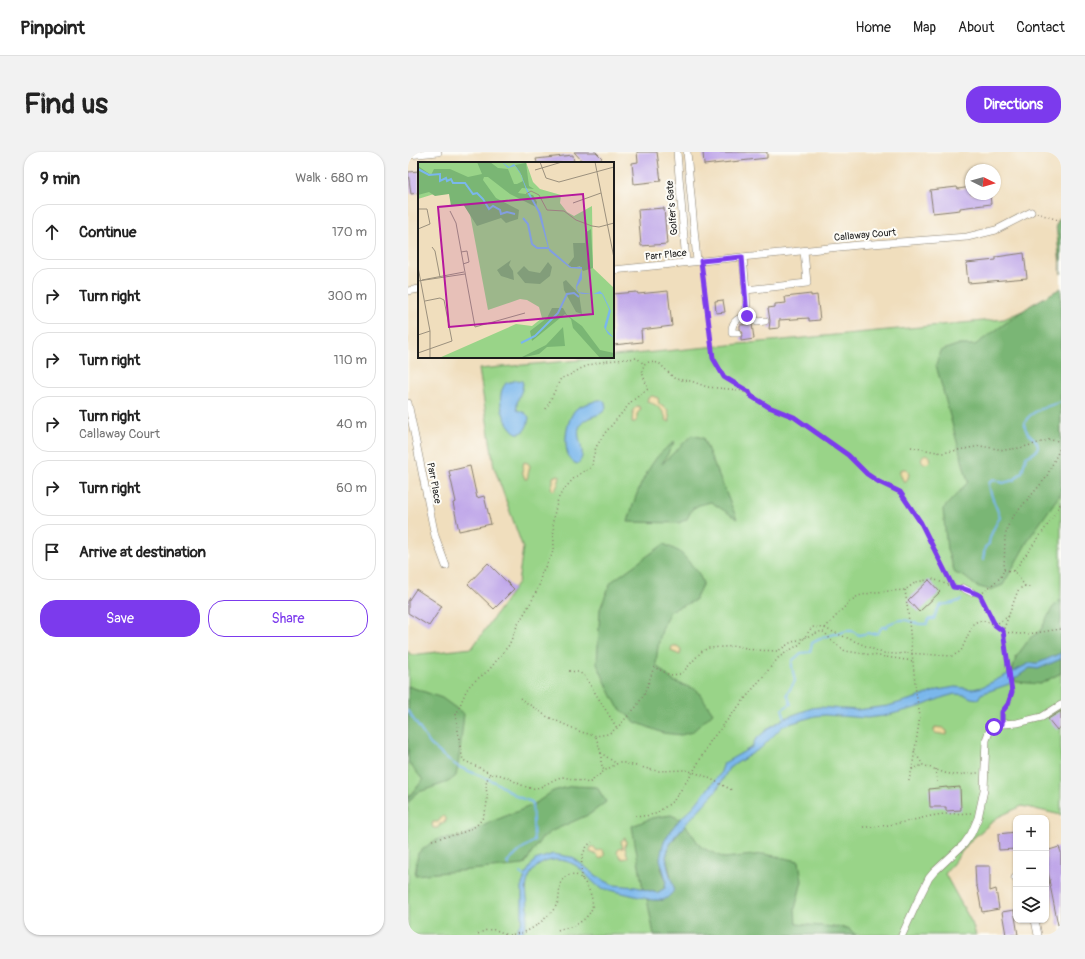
<!DOCTYPE html>
<meta charset="utf-8">
<style>
:root{--surface:#fff;--page:#f2f2f2;--text:#222;--muted:#767676;--line:#e0e0e0;--accent:#7c3aed}
body{margin:0;font-family:Pangolin,sans-serif;background:var(--page);color:var(--text)}
.controls{position:absolute;right:12px;bottom:12px;display:grid;overflow:hidden;border-radius:8px;box-shadow:0 1px 3px #0004}
.controls button{width:36px;height:36px;display:grid;place-items:center;padding:0;border:0;border-bottom:1px solid var(--line);background:var(--surface);color:var(--text);font:20px sans-serif}
.compass{position:absolute;left:557px;top:12px;width:36px;height:36px;border-radius:50%;background:var(--surface);box-shadow:0 1px 3px #0004;rotate:95deg}
.stop{position:absolute;width:12px;height:12px;margin:-9px;border:3px solid #7c3aed;border-radius:50%;background:#fff}
.stop.end{background:#7c3aed;border-color:#fff;box-shadow:0 1px 4px #0008}
.list{margin:0;padding:0;list-style:none}
h2{display:flex;justify-content:space-between;align-items:center;height:52px;margin:0;padding:0 16px;font-size:17px}
h2 small{font-size:13px;font-weight:400;color:var(--muted)}
.list li{display:grid;grid-template-columns:26px 1fr auto;gap:12px;align-items:center;box-sizing:border-box;height:56px;margin:0 8px 8px;padding:0 8px;border:1px solid var(--line);border-radius:16px}
.list b{display:block;font-size:15px;white-space:nowrap}
.list p{margin:0;font-size:13px;white-space:nowrap;color:var(--muted)}
.list em{font-size:13px;font-style:normal;color:var(--muted)}
.actions{display:flex;gap:8px;padding:12px 16px}
.actions a{flex:1;padding:9px 0;border:1px solid var(--accent);border-radius:16px;text-align:center;font-size:14px;color:var(--accent)}
.actions .main{background:var(--accent);color:#fff}
.icon{flex:none;width:22px;height:22px;fill:none;stroke:currentColor;stroke-width:2;stroke-linecap:round;stroke-linejoin:round}
.map{position:relative;flex:none;width:653px;height:783px;overflow:hidden;border-radius:16px}
header{display:flex;align-items:center;gap:24px;box-sizing:border-box;height:56px;padding:0 20px;background:var(--surface);border-bottom:1px solid var(--line)}
header strong{font-size:19px}
nav{display:flex;gap:22px;margin-inline-start:auto;font-size:14px}
.intro{display:flex;align-items:center;justify-content:space-between;box-sizing:border-box;height:96px;padding:0 24px}
h1{margin:0;font-size:28px}
.button{padding:10px 18px;border-radius:16px;background:var(--accent);color:#fff;font-size:14px;font-weight:700}
main{display:flex;gap:24px;padding:0 24px}
aside{flex:1;background:var(--surface);border-radius:16px;box-shadow:0 1px 3px #0004}
.map>svg:first-child{display:block}
.green{fill:#99d488;stroke:#5a7852}
.forest{fill:#7ab674;stroke:#4b6948}
.sand{fill:#eeda9e;stroke:#857b5d}
.water{fill:#7ab7ec;stroke:#4b6a84}
.lines{fill:none;stroke-linecap:round;stroke-linejoin:round}
.stream{stroke:#7ab7ec;stroke-width:2}
.building{fill:#c0a7e9}
.minor-casing{stroke:#867d6c;stroke-width:8}
.path{stroke:#867d6c;stroke-width:1.5;stroke-dasharray:1 3;stroke-linecap:butt}
.minor{stroke:#fff;stroke-width:7}
.route{stroke:#7c3aed;stroke-width:5}
.labels{text-anchor:middle;dominant-baseline:central;stroke-width:4;stroke-linejoin:round;paint-order:stroke}
.street-label{font-size:10px;fill:#1c1c1c;stroke:#fdfcf7}
.inset-river{fill:none;stroke:#7ab7ec;stroke-width:2}
.inset-road{fill:none;stroke:#9b907d;stroke-width:1}
.view{fill:#b5179e;fill-opacity:0.15;stroke:#b5179e;stroke-width:2}
.inset-edge{fill:none;stroke:#1c1c1c;stroke-width:2}
</style>
<header>
<strong>Pinpoint</strong>
<nav><a>Home</a><a>Map</a><a>About</a><a>Contact</a></nav>
</header>
<div class="intro"><h1>Find us</h1><a class="button">Directions</a></div>
<main>
<aside>
<h2>9 min<small>Walk · 680 m</small></h2>
<ul class="list">
<li><svg class="icon" aria-label="ahead" viewBox="0 0 24 24"><path d="M12 20V5M6 11l6-6 6 6"/></svg><div><b>Continue</b></div><em>170 m</em></li>
<li><svg class="icon" aria-label="right" viewBox="0 0 24 24"><path d="M7 20v-9h11M14 6l5 5-5 5"/></svg><div><b>Turn right</b></div><em>300 m</em></li>
<li><svg class="icon" aria-label="right" viewBox="0 0 24 24"><path d="M7 20v-9h11M14 6l5 5-5 5"/></svg><div><b>Turn right</b></div><em>110 m</em></li>
<li><svg class="icon" aria-label="right" viewBox="0 0 24 24"><path d="M7 20v-9h11M14 6l5 5-5 5"/></svg><div><b>Turn right</b><p>Callaway Court</p></div><em>40 m</em></li>
<li><svg class="icon" aria-label="right" viewBox="0 0 24 24"><path d="M7 20v-9h11M14 6l5 5-5 5"/></svg><div><b>Turn right</b></div><em>60 m</em></li>
<li><svg class="icon" aria-label="arrive" viewBox="0 0 24 24"><path d="M6 21V4h12l-3 4 3 4H6"/></svg><div><b>Arrive at destination</b></div></li>
</ul>
<div class="actions"><a class="main">Save</a><a>Share</a></div>
</aside>
<div class="map">
<svg width="653" height="783" viewBox="0 0 653 783">
<rect width="100%" height="100%" fill="#fdfcf7"/>
<filter id="ink" filterUnits="userSpaceOnUse"><feTurbulence type="fractalNoise" baseFrequency=".025" numOctaves="2"/><feDisplacementMap in="SourceGraphic" scale="8" xChannelSelector="R" yChannelSelector="G"/><feConvolveMatrix kernelMatrix="1 2 1 2 8 2 1 2 1" color-interpolation-filters="sRGB"/></filter>
<filter id="wash" filterUnits="userSpaceOnUse"><feTurbulence type="fractalNoise" baseFrequency=".012" numOctaves="4" result="noise"/><feDisplacementMap in="SourceGraphic" scale="16" xChannelSelector="R" yChannelSelector="G"/><feGaussianBlur stdDeviation="0.9" result="paint"/><feColorMatrix in="noise" values="0 0 0 0 0 0 0 0 0 0 0 0 0 0 0 0 0 1.4 0 .05"/><feComposite in="paint" operator="in"/></filter>
<g filter="url(#wash)">
<rect width="100%" height="100%" fill="#f0debd"/>
<polygon class="green" points="653,142 653,663 614,654 590,665 562,689 537,722 564,771 568,783 0,783 0,499 3,503 64,496 110,431 115,396 86,315 71,217 205,205 205,204 596,167"/>
<g class="forest">
<polygon points="653,66 653,122 648,73 651,67"/>
<polygon points="653,136 653,341 622,385 595,433 582,438 568,434 557,425 547,421 539,398 535,357 560,330 528,213 532,199 549,193 567,193 623,153"/>
<path d="M284 283 295 286 329 367 303 350 291 353 284 357 279 367 271 371 220 370C226 347 234 325 249 305 254 299 261 294 267 289L254 312Z"/>
<path d="M256 392 272 400 290 420 295 431 286 449 262 459C253 476 249 494 248 513L265 529 289 538 305 561 284 580 273 583 255 581 227 570 210 555 203 542 189 512 192 457 203 430Z"/>
<polygon points="653,447 653,521 632,532 609,530 602,527 608,505 622,486 632,479 645,455"/>
<polygon points="0,534 34,546 56,562 50,614 48,624 40,630 8,641 0,651 0,646 15,628 0,610"/>
<polygon points="164,634 189,635 198,650 182,662 144,679 133,687 116,713 7,723 10,701 23,691 31,687 51,686 83,670 125,653 145,639"/>
<polygon points="263,663 272,667 262,679 253,716 258,728 257,736 249,741 235,737 224,674 244,666"/>
<polygon points="277,672 293,695 316,706 356,702 391,709 394,729 387,757 388,772 440,776 448,783 246,783 239,747 250,748 255,748 263,724 258,705 261,694"/>
</g>
<g class="sand">
<path d="M244 244 250 246 251 252 260 258 262 270 258 268C257 259 248 251 239 250L240 246Z"/>
<polygon points="229,254 232,255 233,257 229,262 229,268 227,270 224,270 225,258"/>
<circle cx="518" cy="307" r="4.5"/>
<polygon points="116,310 120,311 122,314 119,327 117,327 114,319"/>
<polygon points="495,317 499,317 501,323 499,328 496,330 492,322 492,318"/>
<path d="M150 323 152 324C151 330 150 334 146 339L143 336 145 330V325Z"/>
<polygon points="264,494 269,494 273,497 272,503 263,499"/>
<polygon points="527,575 535,576 539,579 539,583 527,581 526,579"/>
<polygon points="36,664 38,666 38,669 32,672 30,676 25,676 24,673 25,670 30,670 34,665"/>
<polygon points="217,686 218,690 217,696 220,705 215,707 212,705 209,700 211,697 215,696 213,689"/>
<polygon points="183,695 186,695 189,699 193,697 196,700 196,704 192,707 187,702 182,700"/>
</g>
<g class="water">
<path d="M110 228 114 229 115 232C114 243 108 245 109 258L117 261 121 265C120 277 112 289 102 275 96 268 91 252 93 242 93 238 96 234 98 231Z"/>
<path d="M190 248H194L197 251 198 256C194 266 176 262 171 276 168 289 181 303 169 312 152 306 157 270 167 258 172 253 183 251 190 248Z"/>
<path d="M653 501V507L630 517 622 516 606 527 601 532 573 542 570 547 563 546 557 543 547 542 536 545 511 555 476 564 459 566 417 563 407 564 375 574 353 596 321 616 309 638 267 684 261 694 258 705 260 717 266 736 265 740 259 746 255 748H244L193 736C181 729 177 717 163 711 144 703 124 711 119 731 117 739 120 748 120 756 120 765 117 774 114 783H107L114 767V732L120 718 127 708 145 702 163 705 168 708 193 727 206 733 228 735 249 741 257 736 258 728 252 707 255 692 262 679 272 667 285 655 312 622 316 611 344 595 347 588 362 575 377 566 404 556 411 555 449 558 480 554 511 545 530 538 547 535 565 537 574 535 622 511H630Z"/>
</g>
<g class="lines">
<g class="stream">
<path d="M575 408 577 395 581 392C581 385 588 371 592 366 589 354 581 343 581 331L586 327 595 331 606 328 614 320 618 305 627 300 630 295C630 286 621 285 618 278 610 262 643 253 653 250"/>
<polyline points="0,559 22,592 40,608 51,615 87,630 110,645 124,650 126,689 115,696 99,711 101,713"/>
<path d="M377 567 374 557 383 552 379 542 387 529 384 515V509L393 501 402 500 404 491 416 485 427 482H430L438 479H444L451 483 460 481 464 482 470 481 474 475H479L480 472C485 471 489 467 496 468 502 468 507 472 512 472 514 472 516 472 519 472L521 467H526L529 458 533 453 545 451 553 448"/>
<polyline points="112,721 118,725"/>
</g>
</g>
<g id="blocks">
<g class="building">
<polygon points="166,0 188,0 194,6 189,11 176,11"/>
<polygon points="229,0 249,0 253,29 226,32 224,11 230,10"/>
<polygon points="295,0 359,0 359,6 296,13"/>
<polygon points="165,3 166,11 129,11 128,7"/>
<polygon points="11,19 11,41 3,42 0,20"/>
<polygon points="549,35 550,37 563,35 563,42 582,42 583,52 552,56 552,58 525,61 522,38"/>
<polygon points="256,56 259,92 233,94 230,58"/>
<polygon points="616,101 619,126 560,131 558,111 588,108 588,105"/>
<polygon points="260,139 264,174 233,178 234,190 205,193 205,142 229,140 230,142"/>
<polygon points="403,142 403,144 409,143 412,168 401,169 401,166 371,168 371,176 361,177 362,169 360,156 367,155 367,152 378,151 377,145"/>
<polygon points="315,148 317,160 308,161 307,149"/>
<polygon points="344,172 346,187 333,189 333,185 335,181 332,177 332,173"/>
<polygon points="62,314 69,346 76,344 83,372 51,379 45,351 48,350 41,319"/>
<polygon points="80,411 106,437 86,457 60,432"/>
<polygon points="521,428 532,440 511,460 500,448"/>
<polygon points="8,437 34,454 21,474 0,461 0,449"/>
<polygon points="653,559 653,575 649,578 640,567"/>
<polygon points="539,635 539,636 552,635 553,658 538,659 538,655 522,655 521,637"/>
<polygon points="608,680 608,697 591,698 590,682"/>
<polygon points="651,695 653,700 653,773 650,773 641,728 642,728 638,714 638,699"/>
<polygon points="567,714 582,714 582,739 588,737 591,757 574,760 569,734 568,734"/>
<polygon points="606,758 610,783 598,783 594,760"/>
</g>
</g>
</g>
<g filter="url(#ink)">
<use href="#blocks" fill-opacity="0" stroke="#867d6c" stroke-width="1"/>
<g class="lines">
<g class="minor-casing">
<g id="minor">
<polyline points="269,0 278,110"/>
<polyline points="279,0 289,109"/>
<polyline points="0,3 30,0"/>
<polyline points="335,105 338,138 399,131 396,99"/>
<polyline points="205,118 451,93 559,85 588,78 623,60"/>
<polyline points="0,139 11,137"/>
<polyline points="339,164 347,167 349,170 357,169"/>
<path d="M330 181H324C323 170 329 166 339 164L338 138"/>
<polyline points="0,251 27,384 38,414"/>
<polyline points="555,436 563,440"/>
<polyline points="607,726 608,727"/>
<polyline points="627,768 630,783"/>
<polyline points="494,783 511,746 521,726 526,720 556,692 563,682 567,673 570,666 576,638 578,588 581,580 586,575 594,572 609,571 634,565 653,553"/>
</g>
</g>
<g class="path">
<polyline points="629,61 653,69"/>
<polyline points="294,115 305,206 316,225 341,240 343,243"/>
<path d="M138 257 153 226C163 224 170 217 179 214 195 208 212 208 229 206L236 212"/>
<polyline points="503,295 534,301 572,294 596,298 612,296 641,288 653,289"/>
<polyline points="596,418 606,419 617,434 622,435"/>
<polyline points="606,419 639,374 653,351"/>
<polyline points="497,438 500,460 508,541 512,564 504,617 500,632"/>
<path d="M569 442 572 443C576 451 582 468 587 473 602 489 634 479 653 477"/>
<polyline points="572,443 593,425 596,418 597,384 602,368 638,326 653,294"/>
<polyline points="417,476 441,450 450,444 467,440 497,438 508,430 525,427 545,435 549,436"/>
<polyline points="161,519 170,520 176,523 209,576"/>
<polyline points="112,546 138,564 173,580 188,584 200,582 209,576 228,555 237,541 246,515 262,523 272,522 277,518 293,500 300,496 330,494 346,498 370,499 382,491 414,479 418,482 423,488 437,499 505,509"/>
<polyline points="594,565 594,560 600,552 604,540 595,479 609,441 611,437 617,434"/>
<polyline points="188,585 193,601 209,612"/>
<polyline points="506,599 515,613 537,621 546,623 570,621"/>
<polyline points="193,601 193,611 196,619"/>
<polyline points="504,617 515,613"/>
<polyline points="528,617 529,632"/>
<polyline points="82,622 78,619 55,608 52,594 48,563 58,539 63,532 81,518 101,493 109,474 126,445 132,431 133,422 144,403 146,392 145,367 150,347 154,340 165,327 173,321 184,315 185,306 188,295 197,281 224,249 240,237 234,220 236,212 241,210 251,211 267,227 283,229 299,235 331,238 343,243 361,255 386,265 440,303 459,322 471,330 492,340 513,371 545,435"/>
<path d="M227 663 237 664 247 662 260 653 266 648 285 620 303 588 371 505 392 492 404 475 416 476 474 501 488 502 498 501 545 504 553 499 565 472C573 466 579 469 587 473L601 464"/>
<path d="M455 675C479 675 500 669 523 664 536 661 550 662 563 661"/>
<path d="M24 688C54 680 80 681 79 643 78 634 77 630 82 622 101 622 106 632 122 636 135 638 142 627 154 625 157 625 177 630 181 631L196 619 212 610 249 619 278 618 297 624 324 638"/>
<path d="M174 727C173 714 172 698 184 690"/>
<path d="M70 782C80 776 88 776 98 783"/>
<path d="M101 783C107 782 114 781 119 779 128 775 145 761 149 752 154 743 147 728 161 723 174 718 187 744 184 756 182 763 174 770 167 773 162 776 155 776 149 778"/>
</g>
<use href="#minor" class="minor"/>
</g>
</g>
<g class="lines" filter="url(#ink)">
<polyline class="route" points="339,164 334,105 293,109 305,206 316,225 341,240 343,244 361,255 386,265 440,303 459,322 471,330 492,340 513,371 545,435 554,436 572,443 587,473 595,479 604,540 600,552 594,560 594,572 586,575"/>
</g>
<g class="labels">
<g class="street-label">
<text transform="translate(264 56) rotate(-95)">Golfer's Gate</text>
<text transform="translate(457 83) rotate(-5)">Callaway Court</text>
<text transform="translate(258 103) rotate(-6)">Parr Place</text>
<text transform="translate(26 331) rotate(79)">Parr Place</text>
</g>
</g>
<g transform="translate(10 10)">
<rect width="196" height="196" fill="#f0debd"/>
<path d="M0 0H108L115 20 122 27 143 33 142 41 149 50 156 54 174 44 175 106 196 126V196H21L98 162 114 164 124 156 121 145 109 138 102 137 70 148 52 52 35 22 12 30 16 32 0 37Z" fill="#99d488"/>
<path d="M59 0H72L80 6 90 7 96 22H99L105 19 104 14 97 3 108 1 111 24 116 27 104 26 100 31 115 33 119 40 118 45 92 32 70 15H66L65 18 78 36 101 48 100 57 88 61 83 56 59 64 45 42 33 44 31 32 17 34 11 30 0 33V4L13 13 16 7H32L50 15 64 12ZM173 67 175 106 165 109 162 104 155 106 150 103 156 95 155 81H167V71ZM93 98 91 103 95 109 96 118 83 114 79 108ZM130 100 134 105 132 114 122 122 107 121 99 111 106 104 111 109 122 111ZM148 118 161 132 164 152 158 150 146 128 145 120ZM134 146H145L149 153 164 164 182 188 196 191V196H182L155 166 153 157 147 152 114 179 112 169 129 156ZM145 165 147 184 129 185 121 192 102 196 128 183Z" fill="#7ab674"/>
<path d="M84 0 91 5 96 2 102 10 108 25 123 51 131 86 153 105H164V117L159 125 160 130 175 132 182 129 185 132 193 149 188 167 196 176 190 172 186 165 191 147 184 132H164L159 130 158 124 164 107 152 106 131 89 120 50 109 30 102 11 97 4 90 6Z" fill="#7ab7ec"/>
<path class="inset-river" d="M0 7 11 13 22 12V19L28 16 29 19 33 17 35 21H47L55 32 59 31 65 37 71 47 75 44 82 48 83 52 89 50 97 52M105 56 110 62 114 82 119 86H130M103 181 117 174 140 151 149 132 156 131 161 135"/>
<path class="inset-road" d="M122 0 128 16 141 20 196 5M177 0 196 96M117 8 144 0M108 32 113 29 121 33 129 48 146 49 158 58 174 64 181 65 196 61M155 41 183 31M0 47H9L12 62 0 67M32 49 38 61 57 165 107 151M14 85 17 89 22 115M43 90 49 89 51 100 45 102M0 105 12 169V196M4 118 46 110M0 119 47 112M0 173 12 169M0 191 34 179 26 138 22 136 7 139"/>
<path class="view" d="M165 32 175 152 31 165 20 45Z"/>
<rect width="196" height="196" class="inset-edge"/>
</g>
</svg>
<div class="controls">
<button>+</button>
<button>−</button>
<button><svg class="icon" aria-label="layers" viewBox="0 0 24 24"><path d="M12 4l9 5-9 5-9-5zM3 14l9 5 9-5"/></svg></button>
</div>
<svg class="compass" viewBox="-18 -18 36 36"><path d="M0-13l5 13h-10z" fill="#e53935"/><path d="M0 13l5-13h-10z" fill="#767676"/></svg>
<div class="stop" style="left:586px;top:575px"></div>
<div class="stop end" style="left:339px;top:164px"></div>
</div>
</main>
